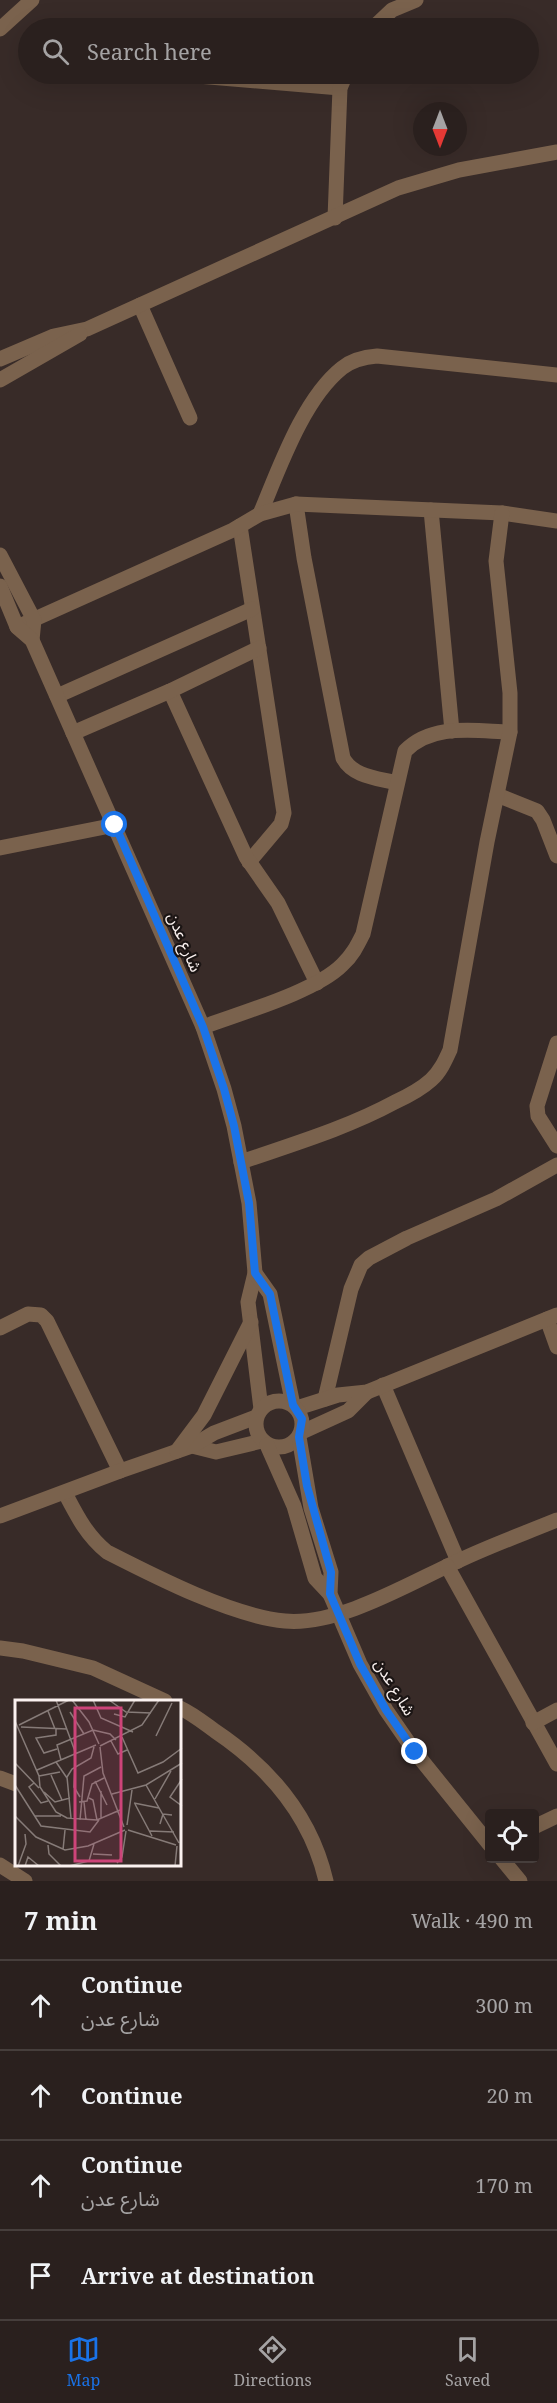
<!DOCTYPE html>
<meta charset="utf-8">
<style>
:root{--surface:#2a201e;--page:#322827;--text:#f1f3f6;--muted:#a5a3a4;--line:#463e3c;--accent:#1a73e8}
body{margin:0;font-family:"Noto Serif","Noto Sans Arabic",serif;background:var(--page);color:var(--text)}
.controls{position:absolute;right:18px;bottom:18px;display:grid;overflow:hidden;border-radius:6px;box-shadow:0 6px 24px #0002}
.controls button{width:54px;height:54px;display:grid;place-items:center;padding:0;border:0;border-bottom:2px solid var(--line);background:var(--surface);color:var(--text);font:30px sans-serif}
.compass{position:absolute;left:413px;top:102px;width:54px;height:54px;border-radius:50%;background:var(--surface);box-shadow:0 6px 24px #0002;rotate:180deg}
.stop{position:absolute;width:18px;height:18px;margin:-14px;border:4px solid #1a73e8;border-radius:50%;background:#fff}
.stop.end{background:#1a73e8;border-color:#fff;box-shadow:0 2px 6px #0008}
.list{margin:0;padding:0;list-style:none}
h2{display:flex;justify-content:space-between;align-items:center;height:78px;margin:0;padding:0 24px;font-size:26px}
h2 small{font-size:20px;font-weight:400;color:var(--muted)}
.list li{display:grid;grid-template-columns:39px 1fr auto;gap:18px;align-items:center;box-sizing:border-box;height:90px;padding:0 24px;border-top:2px solid var(--line)}
.list b{display:block;font-size:22px;white-space:nowrap}
.list p{margin:0;font-size:20px;white-space:nowrap;color:var(--muted)}
.list em{font-size:20px;font-style:normal;color:var(--muted)}
.icon{flex:none;width:33px;height:33px;fill:none;stroke:currentColor;stroke-width:2;stroke-linecap:round;stroke-linejoin:round}
.map{position:relative;flex:none;width:557px;height:1881px;overflow:hidden}
.search{position:absolute;background:var(--surface);box-shadow:0 6px 24px #0002;left:18px;right:18px;top:18px;height:66px;display:flex;align-items:center;gap:15px;box-sizing:border-box;padding:0 21px;border-radius:33px;color:var(--muted);font-size:22px}
.sheet{height:438px;background:var(--surface)}
nav{display:flex;justify-content:space-around;align-items:center;box-sizing:border-box;height:84px;border-top:2px solid var(--line);background:var(--surface);font-size:16px;color:var(--muted)}
nav a{display:grid;justify-items:center;gap:3px}
nav .on{color:var(--accent)}
.map>svg:first-child{display:block}
.lines{fill:none;stroke-linecap:round;stroke-linejoin:round}
.minor{stroke:#7a624d;stroke-width:15}
.tertiary{stroke:#7a624d;stroke-width:15}
.route{stroke:#1a73e8;stroke-width:8}
.labels{text-anchor:middle;dominant-baseline:central;stroke-width:4.5;stroke-linejoin:round;paint-order:stroke}
.street-label{font-size:16px;fill:#fbf2f0;stroke:#1b1514}
.inset-road{fill:none;stroke:#867b78;stroke-width:1.5}
.view{fill:#cd4479;fill-opacity:0.15;stroke:#cd4479;stroke-width:3}
.inset-edge{fill:none;stroke:#fbf2f0;stroke-width:3}
</style>
<div class="map">
<svg width="557" height="1881" viewBox="0 0 557 1881">
<rect width="100%" height="100%" fill="#382b28"/>
<g class="lines">
<g class="minor">
<polyline points="373,28 392,10 416,0"/>
<polyline points="0,29 32,0"/>
<polyline points="115,76 186,75 340,88"/>
<polyline points="335,218 340,88 346,74"/>
<polyline points="140,305 190,418"/>
<path d="M296 504 304 558 343 758C353 777 378 778 397 783"/>
<polyline points="431,510 452,731"/>
<path d="M260 514C279 469 303 399 342 368 352 360 364 357 377 356L557 375"/>
<polyline points="240,526 284,813 281,824 249,862"/>
<polyline points="17,627 233,530 260,514 296,504 502,513 557,521"/>
<polyline points="170,691 246,857 278,903 317,983"/>
<polyline points="57,696 252,609"/>
<polyline points="73,733 170,691 259,648"/>
<polyline points="497,795 537,811 543,820 557,856"/>
<polyline points="0,848 115,825"/>
<path d="M203 1027C240 1013 315 992 342 965 352 956 357 946 363 934L405 751C432 723 474 731 510 732"/>
<polyline points="557,1043 537,1106 538,1116 557,1146"/>
<path d="M241 1162C293 1144 347 1128 395 1102 408 1096 420 1090 431 1080 440 1072 445 1061 450 1050L487 842 510 732V693L496 561 502 513"/>
<polyline points="547,1319 557,1347"/>
<polyline points="0,1328 28,1314 41,1315 47,1321 120,1471"/>
<polyline points="383,1385 458,1561"/>
<polyline points="325,1399 351,1289 361,1265 369,1258 407,1238 496,1199 557,1165"/>
<polyline points="297,1408 338,1395 367,1392 557,1315"/>
<polyline points="302,1432 348,1411 367,1392"/>
<polyline points="192,1446 216,1452 262,1441"/>
<path d="M65 1493C77 1516 87 1536 107 1552 156 1577 232 1616 285 1621 338 1626 408 1584 456 1562 489 1546 523 1534 557 1520"/>
<polyline points="0,1516 120,1471 192,1446 214,1433 256,1417"/>
<polyline points="447,1566 557,1764"/>
<polyline points="0,1648 23,1651 93,1668 165,1701"/>
<path d="M180 1708C193 1714 204 1723 215 1731 270 1768 311 1816 326 1881"/>
<polyline points="533,1723 557,1710"/>
<polyline points="0,1778 16,1784"/>
<polyline points="534,1827 557,1816"/>
<polyline points="0,1865 25,1881"/>
</g>
<g class="tertiary">
<polyline points="0,359 54,336 87,329 398,188 459,170 557,152"/>
<polyline points="0,380 80,334"/>
<polyline points="0,555 34,620 32,640"/>
<polyline points="0,586 17,627 32,640 203,1027 224,1089 234,1126 249,1203 255,1273 248,1302 261,1409"/>
<polyline points="255,1273 270,1294 293,1405"/>
<circle cx="279" cy="1424" r="23"/>
<polyline points="299,1437 311,1508 331,1572 330,1594 360,1664 386,1710 415,1752 490,1845"/>
<polyline points="267,1445 294,1506 315,1578 330,1594"/>
<polyline points="177,1451 204,1415 251,1322"/>
<polyline points="501,1858 520,1881"/>
</g>
</g>
<g class="lines">
<polyline class="route" points="115,825 203,1027 224,1089 234,1126 249,1203 255,1273 270,1294 293,1405 302,1419 299,1437 307,1486 331,1572 330,1594 360,1664 386,1710 415,1752"/>
</g>
<g class="labels">
<g class="street-label">
<text transform="translate(185 942) rotate(67)">شارع عدن</text>
<text transform="translate(395 1687) rotate(59)">شارع عدن</text>
</g>
</g>
<g transform="translate(15 1700)">
<rect width="166" height="166" fill="#382b28"/>
<path class="inset-road" d="M41 0 61 54M57 0 74 22 84 44M78 0 86 18 118 32M94 0 111 12 136 13M33 11 40 29M55 12 69 34M99 14 110 17 120 0M0 21 24 76 25 87 41 112 52 118 82 120 105 110M4 25 54 0M6 27 52 29M41 29V35L21 38 29 53 42 49M141 36 157 3M107 37 123 73 148 62 167 48M96 41 103 54 112 50M85 46 127 25 144 0M85 47 88 73 109 127M46 60 42 45 78 30 95 34 101 40M41 62 52 78M0 63 24 88M60 67 59 87 65 97M22 70 81 45M36 75 47 100M24 76 45 72M167 79 155 97 167 106M80 81 92 105M19 83 14 87 26 103 33 101M0 85 26 126 75 132 84 120M131 85 164 143M86 91V119M29 92 40 102 55 98M97 94 131 85 167 63M74 98 78 100 82 120M140 99 156 71M64 102 72 101 77 84 89 78M69 102 71 120M119 103 144 108M120 104 137 136M0 116 21 137 50 150 73 146 110 130M20 116H46M56 118 52 77 57 69 76 58 79 47M65 120 69 76 86 67M145 124 148 114 157 115M112 125 117 90M113 130 161 145M135 131 159 132M33 145 34 154 46 166M48 150 50 130M78 154 97 155M102 163 107 157 111 131M3 166 11 144 10 134M10 166 13 157 24 166M54 166 74 161 79 144M160 166 162 146"/>
<path class="view" d="M60 8H106V161H60Z"/>
<rect width="166" height="166" class="inset-edge"/>
</g>
</svg>
<div class="controls">
<button><svg class="icon" aria-label="locate" viewBox="0 0 24 24"><circle cx="12" cy="12" r="6"/><path d="M12 2v4M12 18v4M2 12h4M18 12h4"/></svg></button>
</div>
<svg class="compass" viewBox="-18 -18 36 36"><path d="M0-13l5 13h-10z" fill="#e53935"/><path d="M0 13l5-13h-10z" fill="#a5a3a4"/></svg>
<div class="stop" style="left:115px;top:825px"></div>
<div class="stop end" style="left:415px;top:1752px"></div>
<div class="search"><svg class="icon" aria-label="search" viewBox="0 0 24 24"><circle cx="10" cy="10" r="6"/><path d="M15 15l6 6"/></svg>Search here</div>
</div>
<section class="sheet">
<h2>7 min<small>Walk · 490 m</small></h2>
<ul class="list">
<li><svg class="icon" aria-label="ahead" viewBox="0 0 24 24"><path d="M12 20V5M6 11l6-6 6 6"/></svg><div><b>Continue</b><p>شارع عدن</p></div><em>300 m</em></li>
<li><svg class="icon" aria-label="ahead" viewBox="0 0 24 24"><path d="M12 20V5M6 11l6-6 6 6"/></svg><div><b>Continue</b></div><em>20 m</em></li>
<li><svg class="icon" aria-label="ahead" viewBox="0 0 24 24"><path d="M12 20V5M6 11l6-6 6 6"/></svg><div><b>Continue</b><p>شارع عدن</p></div><em>170 m</em></li>
<li><svg class="icon" aria-label="arrive" viewBox="0 0 24 24"><path d="M6 21V4h12l-3 4 3 4H6"/></svg><div><b>Arrive at destination</b></div></li>
</ul>
</section>
<nav>
<a class="on"><svg class="icon" aria-label="map" viewBox="0 0 24 24"><path d="M3 6l6-2 6 2 6-2v14l-6 2-6-2-6 2zM9 4v14M15 6v14"/></svg>Map</a>
<a><svg class="icon" aria-label="directions" viewBox="0 0 24 24"><path d="M12 3l9 9-9 9-9-9zM9 14v-3h6M13 9l2 2-2 2"/></svg>Directions</a>
<a><svg class="icon" aria-label="saved" viewBox="0 0 24 24"><path d="M7 4h10v16l-5-4-5 4z"/></svg>Saved</a>
</nav>
